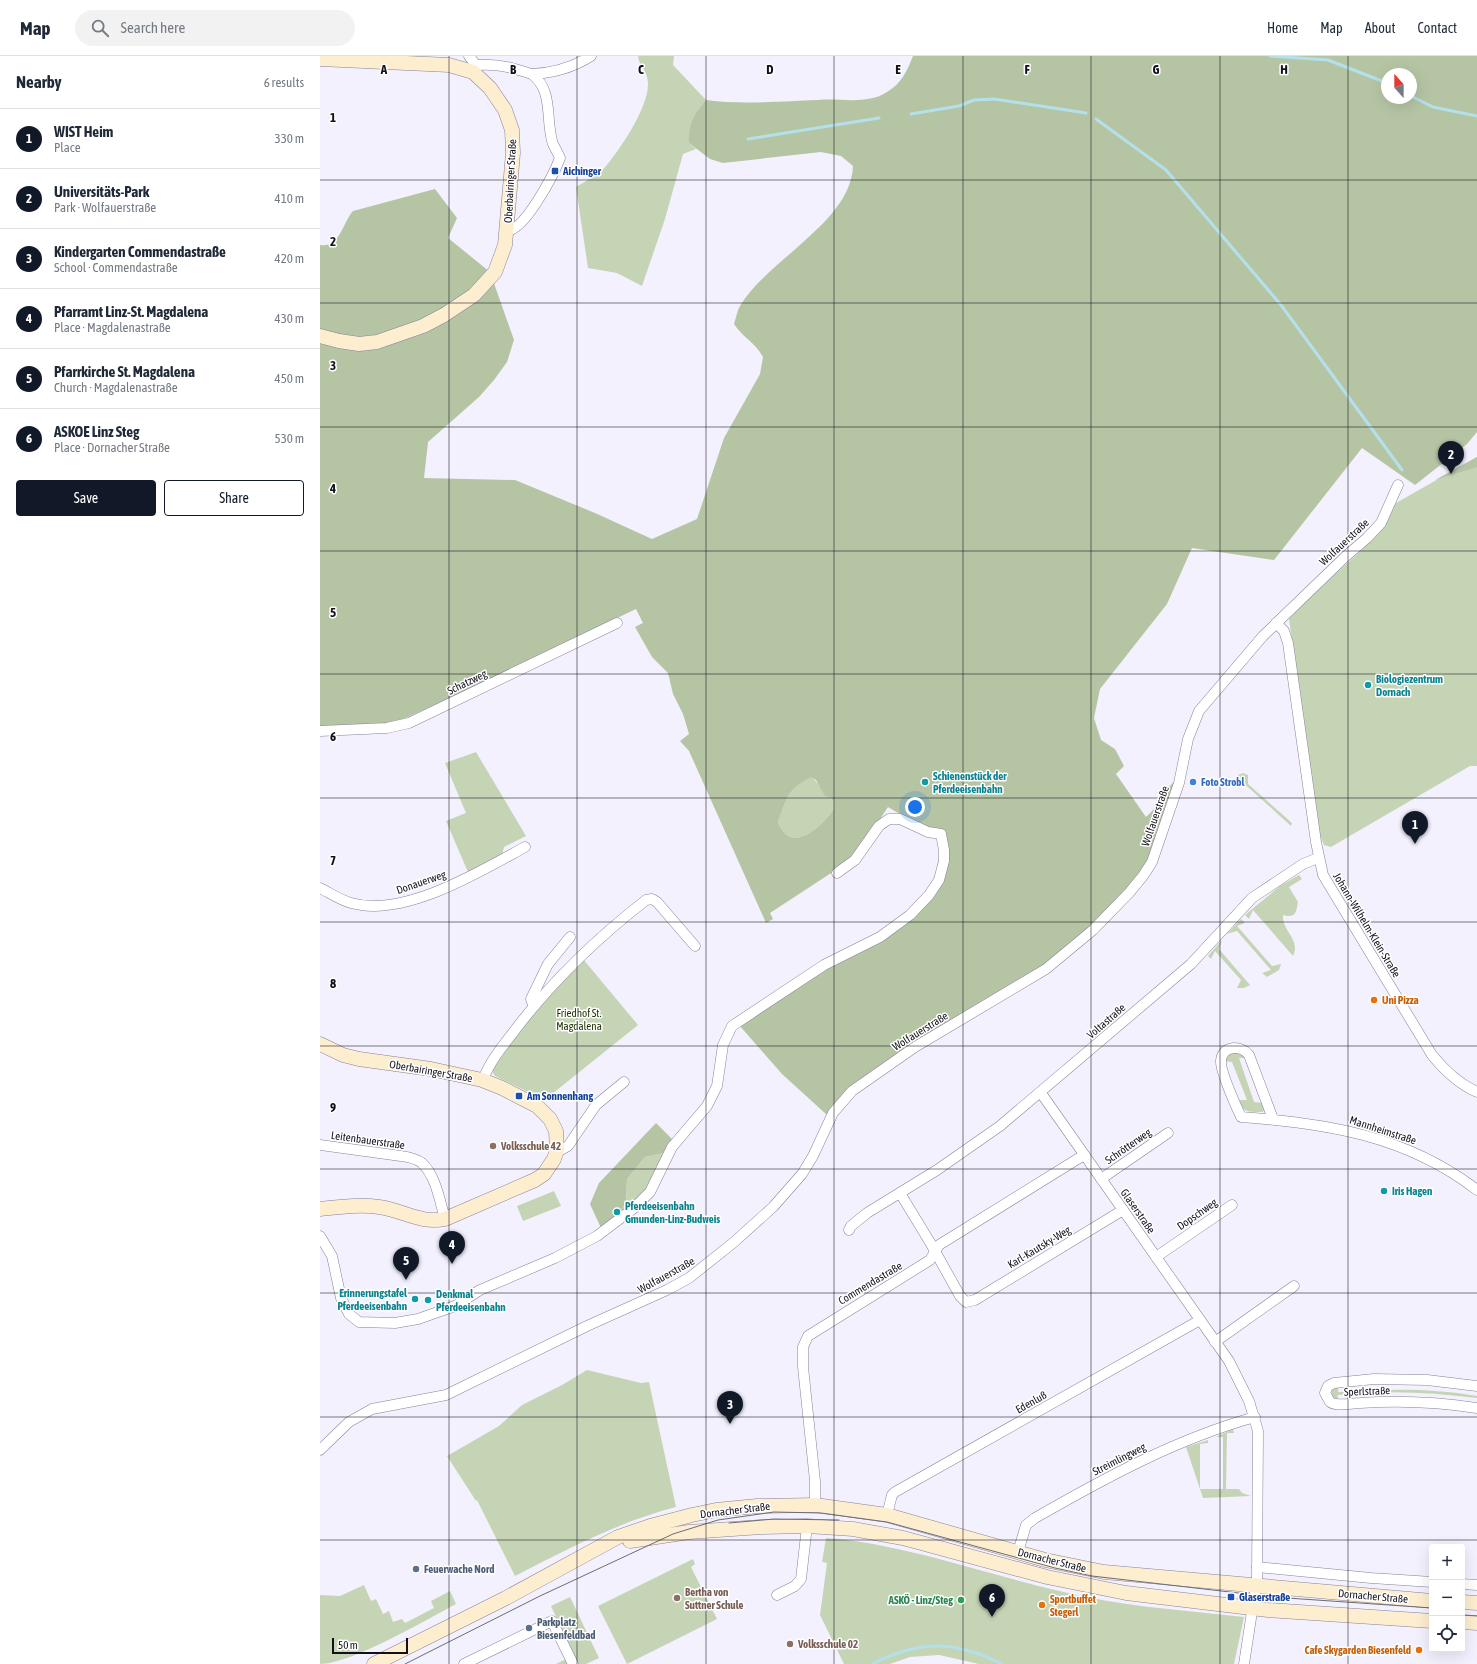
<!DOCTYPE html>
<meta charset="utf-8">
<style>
:root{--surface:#fff;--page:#f2f2f3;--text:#1f2937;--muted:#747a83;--line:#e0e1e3;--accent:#111827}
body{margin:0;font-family:"Asap Condensed",sans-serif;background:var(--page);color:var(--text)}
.controls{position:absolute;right:12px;bottom:12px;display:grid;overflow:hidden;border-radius:4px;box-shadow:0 4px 16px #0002}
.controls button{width:36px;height:36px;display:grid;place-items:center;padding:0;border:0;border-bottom:1px solid var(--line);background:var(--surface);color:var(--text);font:20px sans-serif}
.compass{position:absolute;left:1061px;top:12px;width:36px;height:36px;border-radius:50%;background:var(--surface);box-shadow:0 4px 16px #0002;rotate:339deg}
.scale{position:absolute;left:12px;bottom:10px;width:76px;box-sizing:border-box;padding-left:4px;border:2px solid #12101a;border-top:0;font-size:11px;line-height:14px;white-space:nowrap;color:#12101a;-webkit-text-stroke:3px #fff;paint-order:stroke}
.you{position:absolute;left:595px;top:751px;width:14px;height:14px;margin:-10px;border:3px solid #fff;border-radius:50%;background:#1a73e8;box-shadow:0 0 0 6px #1a73e833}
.badge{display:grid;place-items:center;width:26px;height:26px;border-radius:50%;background:var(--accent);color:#fff;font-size:13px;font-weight:700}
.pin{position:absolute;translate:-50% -33px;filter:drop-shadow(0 1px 2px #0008)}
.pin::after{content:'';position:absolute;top:21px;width:14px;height:12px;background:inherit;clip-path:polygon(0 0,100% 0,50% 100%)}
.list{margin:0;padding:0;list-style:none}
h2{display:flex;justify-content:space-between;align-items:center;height:52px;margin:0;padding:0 16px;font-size:17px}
h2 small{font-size:13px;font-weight:400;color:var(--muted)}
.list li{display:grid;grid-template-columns:26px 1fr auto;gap:12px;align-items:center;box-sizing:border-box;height:60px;padding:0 16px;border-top:1px solid var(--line)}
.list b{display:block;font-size:15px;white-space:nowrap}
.list p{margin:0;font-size:13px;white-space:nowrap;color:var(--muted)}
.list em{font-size:13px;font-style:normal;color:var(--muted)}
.actions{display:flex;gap:8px;padding:12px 16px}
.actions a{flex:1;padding:9px 0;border:1px solid var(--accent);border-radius:4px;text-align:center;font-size:14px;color:var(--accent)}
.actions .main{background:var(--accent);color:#fff}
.icon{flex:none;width:22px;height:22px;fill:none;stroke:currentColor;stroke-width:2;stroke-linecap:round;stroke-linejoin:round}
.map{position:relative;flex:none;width:1157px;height:1608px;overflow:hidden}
header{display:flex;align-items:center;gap:24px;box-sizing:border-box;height:56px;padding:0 20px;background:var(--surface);border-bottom:1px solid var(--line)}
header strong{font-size:19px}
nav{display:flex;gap:22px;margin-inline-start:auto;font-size:14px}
.search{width:280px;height:36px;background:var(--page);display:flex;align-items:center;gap:10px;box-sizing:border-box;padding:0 14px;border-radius:22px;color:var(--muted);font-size:15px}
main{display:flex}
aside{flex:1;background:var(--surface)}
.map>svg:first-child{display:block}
.green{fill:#c6d4b6}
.forest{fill:#b5c5a4;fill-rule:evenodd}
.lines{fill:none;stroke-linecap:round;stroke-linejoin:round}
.stream{stroke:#b3e0eb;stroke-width:3}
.street-casing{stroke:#86819c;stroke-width:11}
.secondary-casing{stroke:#86819c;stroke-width:15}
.street{stroke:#fff;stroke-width:10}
.secondary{stroke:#feeed0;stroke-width:14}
.tram{stroke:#6d6b75;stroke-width:1}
.grid{fill:none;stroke:#12101a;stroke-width:1;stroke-opacity:0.55}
.transit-dot{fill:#1a4fb4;stroke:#fff;stroke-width:1.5}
.culture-dot{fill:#0f9aa8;stroke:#fff;stroke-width:1.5}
.shop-dot{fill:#3f7fe0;stroke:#fff;stroke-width:1.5}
.food-dot{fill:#e8710a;stroke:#fff;stroke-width:1.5}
.education-dot{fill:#8d6e63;stroke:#fff;stroke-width:1.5}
.service-dot{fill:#5c6f8a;stroke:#fff;stroke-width:1.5}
.leisure-dot{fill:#2e9e5b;stroke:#fff;stroke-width:1.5}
.labels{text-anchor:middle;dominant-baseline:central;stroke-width:3;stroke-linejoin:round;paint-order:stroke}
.transit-label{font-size:11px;font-weight:bold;fill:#164399;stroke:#fff;text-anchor:start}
.street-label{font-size:11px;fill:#12101a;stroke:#fff}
.culture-label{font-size:11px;font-weight:bold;fill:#0d838f;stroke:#fff;text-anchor:start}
.shop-label{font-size:11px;font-weight:bold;fill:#366cbe;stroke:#fff;text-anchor:start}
.food-label{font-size:11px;font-weight:bold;fill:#c56008;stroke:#fff;text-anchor:start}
.park-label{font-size:11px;fill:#1d3000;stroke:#fff}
.education-label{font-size:11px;font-weight:bold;fill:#785e54;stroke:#fff;text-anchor:start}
.service-label{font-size:11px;font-weight:bold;fill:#4e5e75;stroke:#fff;text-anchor:start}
.leisure-label{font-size:11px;font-weight:bold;fill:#27864d;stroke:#fff;text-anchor:end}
.grid-label{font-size:13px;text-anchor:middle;font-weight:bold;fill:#12101a;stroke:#fff;stroke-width:3;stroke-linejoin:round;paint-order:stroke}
</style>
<header>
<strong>Map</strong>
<div class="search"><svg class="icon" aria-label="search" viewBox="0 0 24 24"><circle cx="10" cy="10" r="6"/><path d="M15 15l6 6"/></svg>Search here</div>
<nav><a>Home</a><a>Map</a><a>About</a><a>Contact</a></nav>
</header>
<main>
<aside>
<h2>Nearby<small>6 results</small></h2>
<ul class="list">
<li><span class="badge">1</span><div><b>WIST Heim</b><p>Place</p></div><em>330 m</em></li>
<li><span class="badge">2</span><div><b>Universitäts-Park</b><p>Park · Wolfauerstraße</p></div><em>410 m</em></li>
<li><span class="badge">3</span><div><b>Kindergarten Commendastraße</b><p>School · Commendastraße</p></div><em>420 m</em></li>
<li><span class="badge">4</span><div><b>Pfarramt Linz-St. Magdalena</b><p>Place · Magdalenastraße</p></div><em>430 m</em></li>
<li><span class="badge">5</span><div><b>Pfarrkirche St. Magdalena</b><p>Church · Magdalenastraße</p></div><em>450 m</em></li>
<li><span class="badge">6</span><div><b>ASKOE Linz Steg</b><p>Place · Dornacher Straße</p></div><em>530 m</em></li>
</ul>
<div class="actions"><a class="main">Save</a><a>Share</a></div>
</aside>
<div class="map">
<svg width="1157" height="1608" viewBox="0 0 1157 1608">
<rect width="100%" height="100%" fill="#f3f1fd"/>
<g class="green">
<path d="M318 0H354L353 9 386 44 378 54 369 87 376 93 363 98 345 163 322 230 297 217 268 212 256 131C266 125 278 119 286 110 301 92 328 52 328 28 328 14 319 11 318 0Z"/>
<polygon points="1157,401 1157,710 1150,710 1016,788 1011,791 1004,789 1000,779 969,563 979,551 1043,493 1046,490 1047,482 1053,482 1076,447"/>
<polygon points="156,696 206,780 184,791 182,799 148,816 126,765 146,757 125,707"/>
<polygon points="923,717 928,719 928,728 972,767 971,770 919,723 918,731 915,722 918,719"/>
<path d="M491 720 514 746V753C501 771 471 800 458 766 467 742 467 733 491 720Z"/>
<path d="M979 819 982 823 969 831 978 846C976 858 975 862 963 859 962 876 981 883 973 900L933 854 929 863 925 859 960 830Z"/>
<polygon points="921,863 925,867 917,870 952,910 961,908 959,914 947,921 942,917 951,914 917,875 907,878"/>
<polygon points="902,884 899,893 930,929 924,932 917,932 921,924 895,895 891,903 888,900"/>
<polygon points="263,903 318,969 222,1046 208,1036 175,1020 173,1017 173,1013 212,958"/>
<path d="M912 995 928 1002H919L934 1046 943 1047 944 1055 942 1056C927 1056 925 1057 917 1044H927L912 1006 903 1005Z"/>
<polygon points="344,1097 330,1132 295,1163 306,1147 307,1123 325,1101"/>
<polygon points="234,1135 241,1150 203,1165 197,1150"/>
<path d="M267 1314 321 1327 329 1326 356 1451C298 1466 248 1493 195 1520L157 1444 156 1445 127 1400 179 1370 202 1349 242 1329Z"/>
<path d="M1019 1329 1018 1336C1065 1333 1111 1332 1157 1340V1342C1110 1336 1065 1334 1018 1339L1017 1346 1013 1344 1011 1333Z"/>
<polygon points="913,1373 914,1377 907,1377 906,1433 919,1433 922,1437 931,1440 883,1442 866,1391 888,1384 888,1387 880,1388 880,1433 903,1433 903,1381 896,1381"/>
<path d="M506 1482C584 1488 659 1516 735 1534 797 1550 861 1554 924 1561L914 1608H659L619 1599 590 1601 570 1608H524L500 1559 507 1507 502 1506Z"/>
<polygon points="373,1503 375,1508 371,1511 397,1563 307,1608 278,1550"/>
<path d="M44 1529 51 1545 56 1543 63 1558 69 1555 73 1566 82 1563 85 1567 114 1552 111 1545 130 1535 136 1548C106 1564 31 1608 0 1608V1539L20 1540Z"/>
<polygon points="250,1541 279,1602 266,1608 236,1608 254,1599 231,1550"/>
</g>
<g class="forest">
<path d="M593 0H1157V376L1147 388 1095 429 1042 392 954 504 872 492 847 548 780 633 774 662 781 684 795 693 804 710 796 718 826 761C838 751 844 734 856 724L828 806 784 860 732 904 522 1040 507 1059 462 1018 419 969 532 897 613 837 626 788 600 770 568 751 534 802 450 857 453 863 446 867 369 695 360 685 369 678 363 658 353 638 348 617 332 601 315 571 323 567 316 553 155 630 77 666 0 671V189C20 192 23 166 33 155L115 133 137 162 128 182 170 216 194 284 187 306 174 324 159 341 108 386 104 422 195 424 275 457 332 483 377 463 404 382 440 318 443 301C434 285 423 282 414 268 416 262 417 255 420 250 448 203 531 166 533 110L521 100 501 96 403 107 390 103 369 87C368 68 374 58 386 44 424 49 460 45 499 44 520 42 548 49 567 36 582 27 587 15 593 0ZM1067 18H1091V42H1067ZM491 721 496 724 505 740 511 742 514 746V753C501 771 471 800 458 766 467 742 467 733 491 721Z"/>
<polygon points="1157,401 1157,411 1115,424"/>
<polygon points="336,1067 353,1084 344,1097 325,1101 307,1123 306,1147 295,1163 281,1172 270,1148 279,1127"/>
</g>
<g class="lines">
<g class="stream">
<polyline points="950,0 1008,4 1067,27"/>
<polyline points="1091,40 1113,51 1157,60"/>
<polyline points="591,58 639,50 654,44 674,43 766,57"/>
<polyline points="776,63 846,114 961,249 1082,414"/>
<polyline points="428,83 559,62"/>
<path d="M552 1608C600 1584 634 1584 682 1608"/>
</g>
<g class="street-casing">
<g id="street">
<polyline points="149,0 156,9"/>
<path d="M156 9C170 8 182 9 195 13 201 15 208 16 213 19 234 36 225 65 233 88 235 92 238 97 240 102 234 118 205 174 187 175"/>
<path d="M212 18C234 17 252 12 271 0"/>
<path d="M956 567 964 575 968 587 996 786 1003 819 1112 999C1125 1015 1139 1028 1157 1036"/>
<polyline points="0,675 67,672 89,667 297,567"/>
<path d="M0 832C10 837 20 844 31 847 84 862 159 816 205 791"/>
<polyline points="213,949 211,943 228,908 250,881"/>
<path d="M163 1024C169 1007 181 992 192 978 230 927 276 883 326 844L332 843 337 846 375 890"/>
<polyline points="721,1037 909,1305 929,1345 938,1375 937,1523 924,1608"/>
<path d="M953 1063 929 999C921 989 902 989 901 1005 900 1015 916 1050 921 1061 1007 1067 1087 1080 1157 1134"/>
<path d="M0 1089 81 1100C88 1101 96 1102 102 1107 116 1120 120 1146 125 1163"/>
<polyline points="237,1094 241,1094 248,1090 276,1049 304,1026"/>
<polyline points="781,1123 848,1077"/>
<polyline points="580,1137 611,1188 640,1240 646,1246 655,1244 803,1154"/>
<polyline points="529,1174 531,1170 547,1157 617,1114 680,1070 871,908 932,842 983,808 998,802"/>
<polyline points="0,1180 12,1200 21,1242 29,1258 39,1266 75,1267 98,1263 135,1250 160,1234 235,1202 277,1180 314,1152 330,1136 352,1091 387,1050 397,1030 403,989 412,970 504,909 560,881 590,859 609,839 619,824 624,805 624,794 621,778 608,776 580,763 569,763 559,770 535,804 517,817"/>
<polyline points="836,1201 912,1149"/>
<polyline points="895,1286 974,1230"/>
<path d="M1157 1330 1107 1324 1054 1323 1014 1327 1008 1330 1005 1337 1010 1346C1018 1351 1031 1347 1040 1347 1079 1344 1118 1346 1157 1352"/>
<polyline points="0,1394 29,1366 52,1353 126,1339 267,1270 347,1234 369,1222 413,1187 453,1151 482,1118 493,1100 513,1057 532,1035 595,991 726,913 773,874 809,837 823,820 832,806 859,727 868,683 879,655 943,580 1026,500 1047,482 1061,467 1078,429"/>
<polyline points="495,1449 495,1425 483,1311 483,1291 488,1280 610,1204 619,1189 764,1099"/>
<polyline points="567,1459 572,1439 575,1436 880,1264"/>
<path d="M698 1496 706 1469 715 1462C785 1422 856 1383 935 1361"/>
<polyline points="937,1511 1051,1522 1112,1526"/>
<polyline points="1142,1528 1157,1529"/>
<polyline points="457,1539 475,1530 481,1523 487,1470"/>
<polyline points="144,1608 232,1565 253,1608"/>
</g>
</g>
<g class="secondary-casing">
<g id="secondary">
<polyline points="0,3 129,9 153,16 170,32 185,54 192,74 193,97 185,189 175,216 154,239 124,259 103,270 57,286 39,288 19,285 0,280"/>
<path d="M0 988 23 999 39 1003 111 1013 162 1024 182 1032 217 1050 230 1063 236 1075 237 1094 234 1103 224 1118 215 1124 125 1163C101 1168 82 1154 59 1151 39 1148 20 1151 0 1153"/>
<polyline points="310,1485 369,1476 441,1471 487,1470 533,1473 583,1482 727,1521 806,1537 948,1554 1112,1565"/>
<polyline points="1142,1546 1157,1547"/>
<polyline points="1142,1566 1157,1567"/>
<polyline points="54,1608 186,1542 298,1481 330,1470 372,1459 396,1454 437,1450 495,1449 567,1459 725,1504 784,1516 1112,1545"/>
</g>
</g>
<use href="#street" class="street"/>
<use href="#secondary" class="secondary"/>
<g class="tram">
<polyline points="409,1467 454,1463 519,1464"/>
<polyline points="1142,1559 1157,1560"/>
<polyline points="85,1608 220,1540 353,1478 398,1464 454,1456 501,1457 567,1466 735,1512 772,1520 953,1541 1112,1552"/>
</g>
</g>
<path class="grid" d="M129 0V1608M257 0V1608M386 0V1608M514 0V1608M643 0V1608M771 0V1608M900 0V1608M1028 0V1608M0 124H1157M0 247H1157M0 371H1157M0 495H1157M0 618H1157M0 742H1157M0 866H1157M0 990H1157M0 1113H1157M0 1237H1157M0 1361H1157M0 1484H1157"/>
<g class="transit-dot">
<rect x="231" y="111" width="8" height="8" rx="2"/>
<rect x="195" y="1036" width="8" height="8" rx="2"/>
<rect x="907" y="1537" width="8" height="8" rx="2"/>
</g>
<g class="culture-dot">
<circle cx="1048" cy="629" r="4"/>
<circle cx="605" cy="726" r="4"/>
<circle cx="1064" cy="1135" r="4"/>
<circle cx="297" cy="1156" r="4"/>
<circle cx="95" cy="1243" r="4"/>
<circle cx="108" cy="1244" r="4"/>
</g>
<circle class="shop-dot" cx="873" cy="726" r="4"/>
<g class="food-dot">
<circle cx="1054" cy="944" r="4"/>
<circle cx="722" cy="1549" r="4"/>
<circle cx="1099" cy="1594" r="4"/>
</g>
<g class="education-dot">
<circle cx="173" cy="1090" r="4"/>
<circle cx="357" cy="1542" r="4"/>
<circle cx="470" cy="1588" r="4"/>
</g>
<g class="service-dot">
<circle cx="96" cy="1513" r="4"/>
<circle cx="209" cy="1572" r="4"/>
</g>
<circle class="leisure-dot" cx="641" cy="1544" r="4"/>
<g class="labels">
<g class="transit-label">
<text x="243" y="115">Aichinger</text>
<text x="207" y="1040">Am Sonnenhang</text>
<text x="919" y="1541">Glaserstraße</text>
</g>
<g class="street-label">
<text transform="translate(190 125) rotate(-87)">Oberbairinger Straße</text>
<text transform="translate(1024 486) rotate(-43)">Wolfauerstraße</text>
<text transform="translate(147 626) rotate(-26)">Schatzweg</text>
<text transform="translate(835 760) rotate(-71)">Wolfauerstraße</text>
<text transform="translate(101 826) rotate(-19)">Donauerweg</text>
<text transform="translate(1047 869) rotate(59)">Johann-Wilhelm-Klein-Straße</text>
<text transform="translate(786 965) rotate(-41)">Voltastraße</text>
<text transform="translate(600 975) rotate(-32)">Wolfauerstraße</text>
<text transform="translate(111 1015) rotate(10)">Oberbairinger Straße</text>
<text transform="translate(1063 1074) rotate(18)">Mannheimstraße</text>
<text transform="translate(48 1084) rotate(8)">Leitenbauerstraße</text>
<text transform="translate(808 1090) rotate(-35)">Schrötterweg</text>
<text transform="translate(818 1155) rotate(55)">Glaserstraße</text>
<text transform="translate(877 1158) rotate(-35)">Dopschweg</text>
<text transform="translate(719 1191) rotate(-31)">Karl-Kautsky-Weg</text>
<text transform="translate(346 1219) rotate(-29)">Wolfauerstraße</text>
<text transform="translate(550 1227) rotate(-31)">Commendastraße</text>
<text transform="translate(1047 1335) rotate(-2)">Sperlstraße</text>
<text transform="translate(711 1346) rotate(-29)">Edenluß</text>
<text transform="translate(799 1403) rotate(-27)">Streimlingweg</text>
<text transform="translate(415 1454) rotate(-7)">Dornacher Straße</text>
<text transform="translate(732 1504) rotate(14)">Dornacher Straße</text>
<text transform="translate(1053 1540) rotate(5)">Dornacher Straße</text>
</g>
<g class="culture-label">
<text x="1056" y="623">Biologiezentrum<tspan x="1056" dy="13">Dornach</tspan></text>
<text x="613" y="720">Schienenstück der<tspan x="613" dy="13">Pferdeeisenbahn</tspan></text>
<text x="1072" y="1135">Iris Hagen</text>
<text x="305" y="1150">Pferdeeisenbahn<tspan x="305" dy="13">Gmunden-Linz-Budweis</tspan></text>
<text x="87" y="1237" text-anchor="end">Erinnerungstafel<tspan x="87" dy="13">Pferdeeisenbahn</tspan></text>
<text x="116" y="1238">Denkmal<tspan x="116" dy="13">Pferdeeisenbahn</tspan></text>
</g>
<g class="shop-label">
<text x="881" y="726">Foto Strobl</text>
</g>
<g class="food-label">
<text x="1062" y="944">Uni Pizza</text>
<text x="730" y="1543">Sportbuffet<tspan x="730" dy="13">Stegerl</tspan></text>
<text x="1091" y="1594" text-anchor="end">Cafe Skygarden Biesenfeld</text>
</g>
<g class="park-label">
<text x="259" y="957">Friedhof St.<tspan x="259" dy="13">Magdalena</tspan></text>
</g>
<g class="education-label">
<text x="181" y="1090">Volksschule 42</text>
<text x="365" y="1536">Bertha von<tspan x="365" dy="13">Suttner Schule</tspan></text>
<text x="478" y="1588">Volksschule 02</text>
</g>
<g class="service-label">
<text x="104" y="1513">Feuerwache Nord</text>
<text x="217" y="1566">Parkplatz<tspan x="217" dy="13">Biesenfeldbad</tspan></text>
</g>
<g class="leisure-label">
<text x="633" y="1544">ASKÖ - Linz/Steg</text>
</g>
</g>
<g class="grid-label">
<text x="64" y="18">A</text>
<text x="193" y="18">B</text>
<text x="321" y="18">C</text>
<text x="450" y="18">D</text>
<text x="578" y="18">E</text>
<text x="707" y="18">F</text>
<text x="836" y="18">G</text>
<text x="964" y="18">H</text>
<text x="13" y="66">1</text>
<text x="13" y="190">2</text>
<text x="13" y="314">3</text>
<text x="13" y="437">4</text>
<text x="13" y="561">5</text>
<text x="13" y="685">6</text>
<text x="13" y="809">7</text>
<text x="13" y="932">8</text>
<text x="13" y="1056">9</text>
</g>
</svg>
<div class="controls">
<button>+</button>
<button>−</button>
<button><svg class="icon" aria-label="locate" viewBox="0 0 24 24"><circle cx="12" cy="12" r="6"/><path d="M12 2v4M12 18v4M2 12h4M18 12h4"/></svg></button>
</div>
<svg class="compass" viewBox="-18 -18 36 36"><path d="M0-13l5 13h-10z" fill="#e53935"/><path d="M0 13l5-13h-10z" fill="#747a83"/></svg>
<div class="scale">50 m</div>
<div class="you"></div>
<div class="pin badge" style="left:1095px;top:788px">1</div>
<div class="pin badge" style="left:1131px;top:418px">2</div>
<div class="pin badge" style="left:410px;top:1368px">3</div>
<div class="pin badge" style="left:132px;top:1208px">4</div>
<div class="pin badge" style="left:86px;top:1224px">5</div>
<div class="pin badge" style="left:672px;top:1561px">6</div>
</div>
</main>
